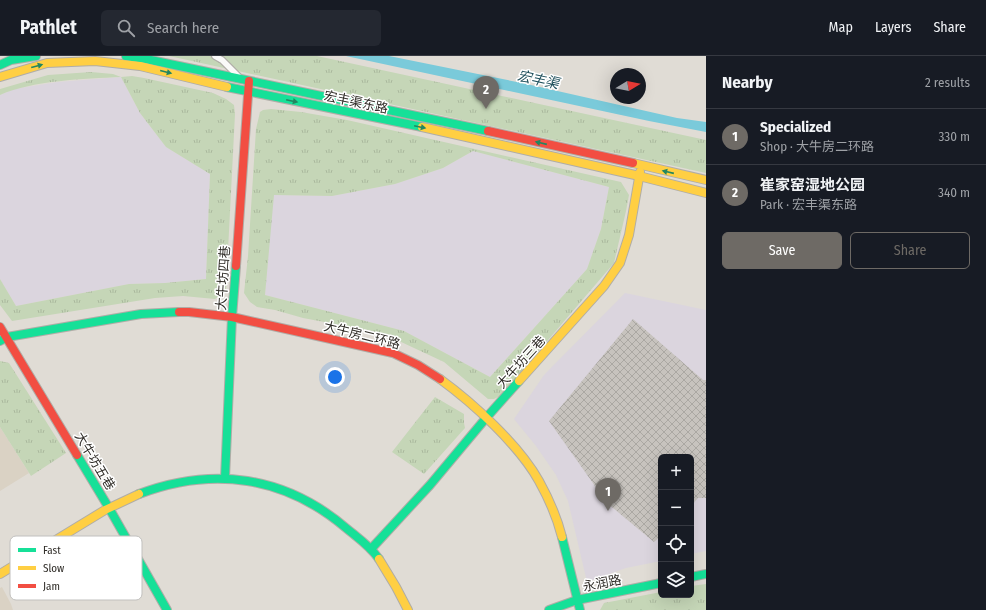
<!DOCTYPE html>
<meta charset="utf-8">
<style>
:root{--surface:#171b24;--page:#242831;--text:#f1f3f6;--muted:#9ea1a6;--line:#363941;--accent:#6e6a65}
body{margin:0;font-family:"Fira Sans Condensed","Noto Sans SC",sans-serif;background:var(--page);color:var(--text)}
.controls{position:absolute;right:12px;bottom:12px;display:grid;overflow:hidden;border-radius:6px;box-shadow:0 4px 16px #0002}
.controls button{width:36px;height:36px;display:grid;place-items:center;padding:0;border:0;border-bottom:1px solid var(--line);background:var(--surface);color:var(--text);font:20px sans-serif}
.compass{position:absolute;left:610px;top:12px;width:36px;height:36px;border-radius:50%;background:var(--surface);box-shadow:0 4px 16px #0002;rotate:80deg}
.you{position:absolute;left:335px;top:321px;width:14px;height:14px;margin:-10px;border:3px solid #fff;border-radius:50%;background:#1a73e8;box-shadow:0 0 0 6px #1a73e833}
.badge{display:grid;place-items:center;width:26px;height:26px;border-radius:50%;background:var(--accent);color:#fff;font-size:13px;font-weight:700}
.pin{position:absolute;translate:-50% -33px;filter:drop-shadow(0 1px 2px #0008)}
.pin::after{content:'';position:absolute;top:21px;width:14px;height:12px;background:inherit;clip-path:polygon(0 0,100% 0,50% 100%)}
.list{margin:0;padding:0;list-style:none}
h2{display:flex;justify-content:space-between;align-items:center;height:52px;margin:0;padding:0 16px;font-size:17px}
h2 small{font-size:13px;font-weight:400;color:var(--muted)}
.list li{display:grid;grid-template-columns:26px 1fr auto;gap:12px;align-items:center;box-sizing:border-box;height:56px;padding:0 16px;border-top:1px solid var(--line)}
.list b{display:block;font-size:15px;white-space:nowrap}
.list p{margin:0;font-size:13px;white-space:nowrap;color:var(--muted)}
.list em{font-size:13px;font-style:normal;color:var(--muted)}
.actions{display:flex;gap:8px;padding:12px 16px}
.actions a{flex:1;padding:9px 0;border:1px solid var(--accent);border-radius:6px;text-align:center;font-size:14px;color:var(--accent)}
.actions .main{background:var(--accent);color:#fff}
.icon{flex:none;width:22px;height:22px;fill:none;stroke:currentColor;stroke-width:2;stroke-linecap:round;stroke-linejoin:round}
.map{position:relative;flex:none;width:706px;height:554px;overflow:hidden}
header{display:flex;align-items:center;gap:24px;box-sizing:border-box;height:56px;padding:0 20px;background:var(--surface);border-bottom:1px solid var(--line)}
header strong{font-size:19px}
nav{display:flex;gap:22px;margin-inline-start:auto;font-size:14px}
.search{width:280px;height:36px;background:var(--page);display:flex;align-items:center;gap:10px;box-sizing:border-box;padding:0 14px;border-radius:6px;color:var(--muted);font-size:15px}
main{display:flex}
aside{flex:1;background:var(--surface)}
.map>svg:first-child{display:block}
.commercial{fill:#dbd5de}
.built{fill:#dad2c4}
.park{fill:url(#park-tufts);fill-rule:evenodd}
.water{fill:#7acada}
.building{fill:url(#building-cross-hatch)}
.lines{fill:none;stroke-linecap:round;stroke-linejoin:round}
.street-casing{stroke:#b0ada7;stroke-width:8}
.fast-casing{stroke:#b0ada7;stroke-width:10}
.slow-casing{stroke:#b0ada7;stroke-width:10}
.jam-casing{stroke:#b0ada7;stroke-width:10}
.street{stroke:#fafaf9;stroke-width:5.5}
.fast{stroke:#16e098;stroke-width:8}
.slow{stroke:#ffcf43;stroke-width:8}
.jam{stroke:#f24e42;stroke-width:8}
.oneway{fill:#238660}
.labels{text-anchor:middle;dominant-baseline:central;stroke-width:3;stroke-linejoin:round;paint-order:stroke}
.street-label{font-size:13px;fill:#302d28;stroke:#fff}
.water-label{font-size:14px;font-style:italic;fill:#1f505c;stroke:#fff}
.key{fill:#fff;stroke:#c1c0be;stroke-width:1}
.key-label{font-size:11px;fill:#302d28}
</style>
<header>
<strong>Pathlet</strong>
<div class="search"><svg class="icon" aria-label="search" viewBox="0 0 24 24"><circle cx="10" cy="10" r="6"/><path d="M15 15l6 6"/></svg>Search here</div>
<nav><a>Map</a><a>Layers</a><a>Share</a></nav>
</header>
<main>
<div class="map">
<svg width="706" height="554" viewBox="0 0 706 554">
<defs>
<pattern id="park-tufts" width="24" height="20" patternUnits="userSpaceOnUse"><rect width="24" height="20" fill="#c5d6b7"/><path d="M3 7l-1-3M5 7V3M7 7l1-3M15 17l-1-3M17 17v-4M19 17l1-3" fill="none" stroke="#aab89d"/></pattern>
<pattern id="building-cross-hatch" width="8" height="8" patternUnits="userSpaceOnUse"><rect width="8" height="8" fill="#c7c3be"/><path d="M0 0l8 8M0 8l8-8" fill="none" stroke="#aba8a3"/></pattern>
</defs>
<rect width="100%" height="100%" fill="#e0dcd5"/>
<g class="commercial">
<polygon points="121,21 140,57 166,91 210,118 206,223 165,227 129,228 16,250 0,223 0,39 14,33 58,26"/>
<polygon points="473,95 609,131 601,173 587,213 490,321 404,275 265,239 273,139 332,140 395,128 443,112"/>
<polygon points="625,237 706,254 706,495 691,498 691,401 661,401 661,505 626,512 587,526 568,445 556,419 536,390 514,363 544,319"/>
</g>
<g class="built">
<polygon points="0,371 29,417 0,435"/>
<polygon points="2,531 11,548 13,554 0,554 0,532"/>
</g>
<g class="park">
<polygon points="169,0 317,0 706,84 706,117"/>
<path d="M91 16 113 18 121 21 132 20 144 22 213 37 226 43 234 49 235 58 226 234 215 243 183 240 155 242 12 265 0 249V223L16 250 129 228 165 227 206 223 210 118 166 91 140 57 121 21C84 23 34 24 0 39V33L48 19Z"/>
<path d="M271 53 301 56 347 64 621 126 629 139 626 155 614 207 500 340 494 343H488L444 306 399 285 372 275 303 262 275 254 257 251 250 246 244 237 248 200 256 73 260 56 263 54ZM473 95 609 131 601 173 587 213 490 321 404 275 265 239 274 139 332 140 395 128 443 112Z"/>
<polygon points="0,305 9,307 66,397 31,420 0,371"/>
<polygon points="435,341 464,358 464,367 465,372 424,418 392,396"/>
<polygon points="706,528 706,554 600,554 604,547 661,536 661,539 691,539 691,530"/>
</g>
<polygon class="water" points="346,0 389,0 522,27 677,62 706,66 706,76 649,65"/>
<polygon class="building" points="633,263 703,324 706,324 706,442 698,442 691,450 691,401 661,401 661,480 654,486 607,447 549,365"/>
<g class="lines">
<g class="street-casing">
<polyline id="street" points="215,0 222,4 240,22"/>
</g>
<g class="fast-casing">
<g id="fast">
<polyline points="126,0 146,3 488,75"/>
<polyline points="0,9 11,4 36,0"/>
<polyline points="227,31 422,71"/>
<polyline points="0,285 7,281 141,258 179,256"/>
<polyline points="77,399 109,452 167,554"/>
<polyline points="225,422 232,261 236,210"/>
<path d="M139 438C213 410 285 420 346 472 358 482 370 490 379 503"/>
<polyline points="562,481 580,554"/>
<polyline points="371,493 430,429 486,362 519,325"/>
<polyline points="691,521 706,518"/>
<polyline points="549,554 577,544 661,527"/>
</g>
</g>
<g class="slow-casing">
<g id="slow">
<polyline points="0,21 47,7 95,5 140,10 227,31"/>
<polyline points="422,71 635,119 706,137"/>
<polyline points="633,107 706,124"/>
<path d="M440 323C473 347 519 389 539 425 549 443 557 461 562 481"/>
<polyline points="519,325 604,230 620,207 629,179 640,116"/>
<polyline points="379,503 396,531 408,554"/>
<polyline points="0,518 105,454 139,438"/>
</g>
</g>
<g class="jam-casing">
<g id="jam">
<polyline points="488,75 633,107"/>
<polyline points="236,210 249,25"/>
<polyline points="179,256 189,256 232,261 393,297 418,309 440,323"/>
<polyline points="0,271 77,399"/>
</g>
</g>
<use href="#street" class="street"/>
<use href="#fast" class="fast"/>
<use href="#slow" class="slow"/>
<use href="#jam" class="jam"/>
</g>
<defs><path id="oneway-solid" d="M-6-.8H1V-3.2L6.5 0L1 3.2V.8H-6Z"/></defs>
<g class="oneway">
<use href="#oneway-solid" transform="translate(37 10) rotate(-15)"/>
<use href="#oneway-solid" transform="translate(166 16) rotate(14)"/>
<use href="#oneway-solid" transform="translate(292 45) rotate(12)"/>
<use href="#oneway-solid" transform="translate(420 71) rotate(12)"/>
<use href="#oneway-solid" transform="translate(541 87) rotate(-167)"/>
<use href="#oneway-solid" transform="translate(668 116) rotate(-167)"/>
</g>
<g class="labels">
<g class="street-label">
<text transform="translate(356 46) rotate(12)">宏丰渠东路</text>
<text transform="translate(223 222) rotate(-86)">大牛坊四巷</text>
<text transform="translate(362 279) rotate(14)">大牛房二环路</text>
<text transform="translate(521 306) rotate(-48)">大牛坊三巷</text>
<text transform="translate(95 405) rotate(59)">大牛坊五巷</text>
<text transform="translate(602 527) rotate(-11)">永润路</text>
</g>
<g class="water-label">
<text transform="translate(538 24) rotate(12)">宏丰渠</text>
</g>
</g>
<rect x="10" y="480" width="132" height="64" rx="6" class="key"/>
<rect x="18" y="492" width="18" height="4" fill="#16e098"/>
<rect x="18" y="510" width="18" height="4" fill="#ffcf43"/>
<rect x="18" y="528" width="18" height="4" fill="#f24e42"/>
<g class="key-label">
<text x="43" y="498">Fast</text>
<text x="43" y="516">Slow</text>
<text x="43" y="534">Jam</text>
</g>
</svg>
<div class="controls">
<button>+</button>
<button>−</button>
<button><svg class="icon" aria-label="locate" viewBox="0 0 24 24"><circle cx="12" cy="12" r="6"/><path d="M12 2v4M12 18v4M2 12h4M18 12h4"/></svg></button>
<button><svg class="icon" aria-label="layers" viewBox="0 0 24 24"><path d="M12 4l9 5-9 5-9-5zM3 14l9 5 9-5"/></svg></button>
</div>
<svg class="compass" viewBox="-18 -18 36 36"><path d="M0-13l5 13h-10z" fill="#e53935"/><path d="M0 13l5-13h-10z" fill="#9ea1a6"/></svg>
<div class="you"></div>
<div class="pin badge" style="left:608px;top:455px">1</div>
<div class="pin badge" style="left:486px;top:53px">2</div>
</div>
<aside>
<h2>Nearby<small>2 results</small></h2>
<ul class="list">
<li><span class="badge">1</span><div><b>Specialized</b><p>Shop · 大牛房二环路</p></div><em>330 m</em></li>
<li><span class="badge">2</span><div><b>崔家窑湿地公园</b><p>Park · 宏丰渠东路</p></div><em>340 m</em></li>
</ul>
<div class="actions"><a class="main">Save</a><a>Share</a></div>
</aside>
</main>
